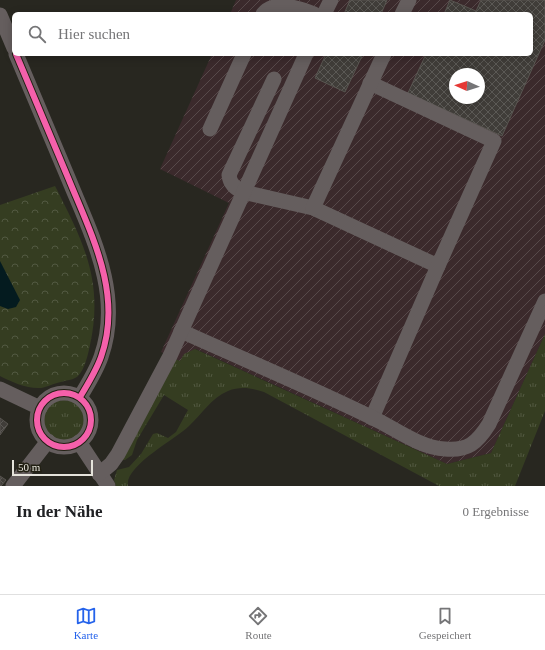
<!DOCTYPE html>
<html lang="de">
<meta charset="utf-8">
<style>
:root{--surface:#fff;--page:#f2f2f2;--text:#202124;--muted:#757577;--line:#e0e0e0;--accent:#2563eb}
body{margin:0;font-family:"Times New Roman",serif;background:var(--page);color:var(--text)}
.compass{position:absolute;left:449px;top:68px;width:36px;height:36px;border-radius:50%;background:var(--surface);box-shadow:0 2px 10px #0003;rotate:273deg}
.scale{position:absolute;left:12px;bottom:10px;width:81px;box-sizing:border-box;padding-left:4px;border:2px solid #e5e3db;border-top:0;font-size:11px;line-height:14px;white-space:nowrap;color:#e5e3db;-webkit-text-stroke:3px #222013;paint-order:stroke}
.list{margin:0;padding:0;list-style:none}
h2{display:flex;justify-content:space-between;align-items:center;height:52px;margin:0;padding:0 16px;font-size:17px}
h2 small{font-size:13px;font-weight:400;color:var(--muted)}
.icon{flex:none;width:22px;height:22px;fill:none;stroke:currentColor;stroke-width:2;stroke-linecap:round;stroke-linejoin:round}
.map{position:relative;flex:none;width:545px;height:486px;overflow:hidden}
.search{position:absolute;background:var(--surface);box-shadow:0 2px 10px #0003;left:12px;right:12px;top:12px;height:44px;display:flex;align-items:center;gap:10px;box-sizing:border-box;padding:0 14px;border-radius:6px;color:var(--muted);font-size:15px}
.sheet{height:108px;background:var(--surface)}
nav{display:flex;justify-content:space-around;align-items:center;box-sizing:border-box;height:56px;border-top:1px solid var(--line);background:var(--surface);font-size:11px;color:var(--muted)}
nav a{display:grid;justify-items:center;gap:2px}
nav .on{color:var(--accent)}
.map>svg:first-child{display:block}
.industrial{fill:url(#industrial-furrows);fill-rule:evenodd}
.grass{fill:url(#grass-tufts)}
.forest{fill:url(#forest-crowns)}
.water{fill:#041b1f}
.building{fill:url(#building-cross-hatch);stroke:#585550;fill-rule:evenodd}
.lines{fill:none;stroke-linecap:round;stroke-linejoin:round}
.minor{stroke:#655e5e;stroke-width:15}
.cycleway-casing{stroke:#222013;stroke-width:8}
.cycleway{stroke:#f560ab;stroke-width:6}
</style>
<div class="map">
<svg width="545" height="486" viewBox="0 0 545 486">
<defs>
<pattern id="industrial-furrows" width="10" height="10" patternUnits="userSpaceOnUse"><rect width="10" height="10" fill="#3b2a2c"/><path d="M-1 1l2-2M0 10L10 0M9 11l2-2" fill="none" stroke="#57494a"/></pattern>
<pattern id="grass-tufts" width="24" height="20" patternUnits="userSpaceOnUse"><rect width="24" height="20" fill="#353d21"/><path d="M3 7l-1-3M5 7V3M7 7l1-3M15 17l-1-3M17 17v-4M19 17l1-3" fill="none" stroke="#525941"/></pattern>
<pattern id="forest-crowns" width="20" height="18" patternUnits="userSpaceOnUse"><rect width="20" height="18" fill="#353d21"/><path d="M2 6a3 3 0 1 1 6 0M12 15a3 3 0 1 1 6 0" fill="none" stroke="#525941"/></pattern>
<pattern id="building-cross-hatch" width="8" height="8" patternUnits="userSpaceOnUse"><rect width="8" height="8" fill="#403d39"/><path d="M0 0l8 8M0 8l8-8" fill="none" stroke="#5b5955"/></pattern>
</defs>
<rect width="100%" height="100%" fill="#282720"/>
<path class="industrial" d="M236 0H545V334L491 453 447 464 196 349 180 361 161 352 229 203 160 169 212 54H531V14H230ZM455 74H479V98H455Z"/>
<g class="grass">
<path d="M545 334V411L515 486H439L264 392C252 388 240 386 228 391 211 398 202 414 189 426 176 439 124 466 128 486H116L114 480 117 470 129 467 141 454 153 434 157 433 168 438 176 432 188 410 164 395 137 440 132 455 125 460H120L175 359 180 361 184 354 195 349 447 464 491 453Z"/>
<circle cx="64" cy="420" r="20"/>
</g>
<path class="forest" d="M55 186C83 241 104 281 90 345 88 354 85 369 78 376 74 380 67 380 61 382 55 383 47 387 41 388 27 389 12 382 0 376V205Z"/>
<polygon class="water" points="0,261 20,300 16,307 8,309 0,306"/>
<g class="building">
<polygon points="350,0 387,0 381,14 344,14"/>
<path d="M450 0 476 11 481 0H545V40L502 136 408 93 426 54H531V14H444ZM455 74H479V98H455Z"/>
<polygon points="326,54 363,54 345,92 315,78"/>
<polygon points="0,418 8,424 0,435"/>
<polygon points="0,476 6,480 1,486 0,486"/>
</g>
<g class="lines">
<g class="minor">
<path d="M263 14C274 0 297 7 314 14"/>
<polyline points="324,14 331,0"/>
<polyline points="402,14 409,0"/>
<polyline points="0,15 14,48"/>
<path d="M16 54C34 96 51 138 69 180 92 236 123 295 101 357 96 371 88 384 80 397"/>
<path d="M274 79 229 175C230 184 235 188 243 192L313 208 438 266"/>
<polyline points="370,83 494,141 438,266 372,418"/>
<polyline points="210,129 244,54"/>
<polyline points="313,208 384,54"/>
<path d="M181 331C245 360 310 387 373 418 394 428 420 448 445 449 468 451 477 443 489 424L545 301"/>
<polyline points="0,389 40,408"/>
<circle cx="64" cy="420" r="27"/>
<polyline points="79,442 108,486"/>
<polyline points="99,474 111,464 118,454 170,356 306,54"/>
<polyline points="13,486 48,441"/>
</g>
<g class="cycleway-casing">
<g id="cycleway">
<path d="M16 54C34 96 51 138 69 180 92 236 123 295 101 357 96 371 88 384 80 397"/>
<circle cx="64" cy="420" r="27"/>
</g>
</g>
<use href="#cycleway" class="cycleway"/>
</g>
</svg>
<svg class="compass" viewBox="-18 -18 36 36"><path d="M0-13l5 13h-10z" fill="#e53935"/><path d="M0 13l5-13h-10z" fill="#757577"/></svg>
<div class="scale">50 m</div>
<div class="search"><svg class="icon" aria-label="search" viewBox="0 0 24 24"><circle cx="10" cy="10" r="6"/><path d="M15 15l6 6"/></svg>Hier suchen</div>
</div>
<section class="sheet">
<h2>In der Nähe<small>0 Ergebnisse</small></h2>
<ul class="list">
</ul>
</section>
<nav>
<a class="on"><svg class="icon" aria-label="map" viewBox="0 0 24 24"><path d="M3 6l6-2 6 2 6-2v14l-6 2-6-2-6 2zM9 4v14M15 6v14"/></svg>Karte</a>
<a><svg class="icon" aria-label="directions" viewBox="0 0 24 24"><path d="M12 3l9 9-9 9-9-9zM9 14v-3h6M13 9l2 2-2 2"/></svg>Route</a>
<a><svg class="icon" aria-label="saved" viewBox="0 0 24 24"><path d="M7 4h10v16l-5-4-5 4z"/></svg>Gespeichert</a>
</nav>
